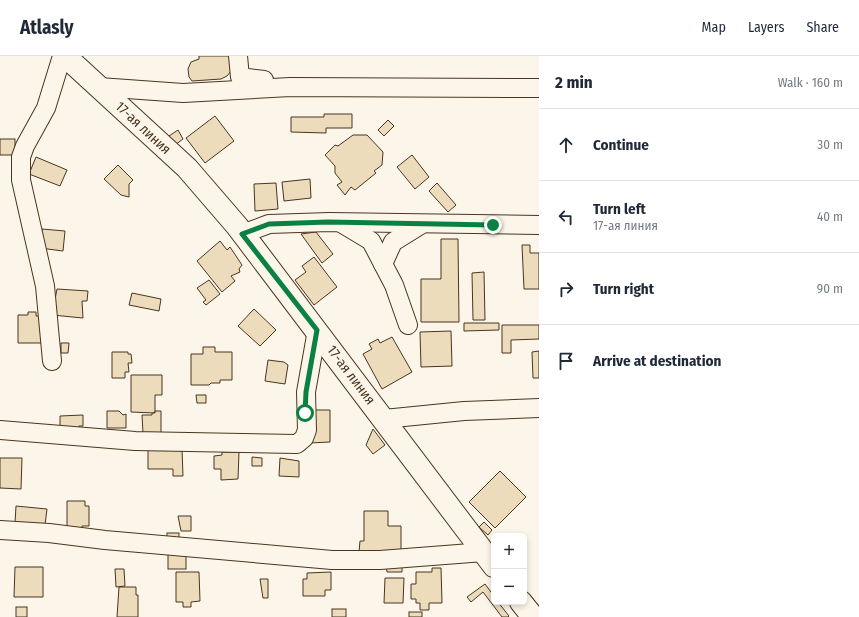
<!DOCTYPE html>
<meta charset="utf-8">
<style>
:root{--surface:#fff;--page:#f6f6f7;--text:#1f2937;--muted:#747a83;--line:#e0e1e3}
body{margin:0;font-family:"Fira Sans Condensed",sans-serif;background:var(--page);color:var(--text)}
.controls{position:absolute;right:12px;bottom:12px;display:grid;overflow:hidden;border-radius:6px;box-shadow:0 2px 6px #0003}
.controls button{width:36px;height:36px;display:grid;place-items:center;padding:0;border:0;border-bottom:1px solid var(--line);background:var(--surface);color:var(--text);font:20px sans-serif}
.stop{position:absolute;width:12px;height:12px;margin:-9px;border:3px solid #0b8043;border-radius:50%;background:#fff}
.stop.end{background:#0b8043;border-color:#fff;box-shadow:0 1px 4px #0008}
.list{margin:0;padding:0;list-style:none}
h2{display:flex;justify-content:space-between;align-items:center;height:52px;margin:0;padding:0 16px;font-size:17px}
h2 small{font-size:13px;font-weight:400;color:var(--muted)}
.list li{display:grid;grid-template-columns:26px 1fr auto;gap:12px;align-items:center;box-sizing:border-box;height:72px;padding:0 16px;border-top:1px solid var(--line)}
.list b{display:block;font-size:15px;white-space:nowrap}
.list p{margin:0;font-size:13px;white-space:nowrap;color:var(--muted)}
.list em{font-size:13px;font-style:normal;color:var(--muted)}
.icon{flex:none;width:22px;height:22px;fill:none;stroke:currentColor;stroke-width:2;stroke-linecap:round;stroke-linejoin:round}
.map{position:relative;flex:none;width:539px;height:561px;overflow:hidden}
header{display:flex;align-items:center;gap:24px;box-sizing:border-box;height:56px;padding:0 20px;background:var(--surface);border-bottom:1px solid var(--line)}
header strong{font-size:19px}
nav{display:flex;gap:22px;margin-inline-start:auto;font-size:14px}
main{display:flex}
aside{flex:1;background:var(--surface)}
.map>svg:first-child{display:block}
.building{fill:#ecdcbc;stroke:#4a3520}
.lines{fill:none;stroke-linecap:round;stroke-linejoin:round}
.street-casing{stroke:#4a3520;stroke-width:20}
.secondary-casing{stroke:#4a3520;stroke-width:24}
.street{stroke:#fbf6e9;stroke-width:18}
.secondary{stroke:#fbf6e9;stroke-width:22}
.route{stroke:#0b8043;stroke-width:5}
.labels{text-anchor:middle;dominant-baseline:central;stroke-width:3;stroke-linejoin:round;paint-order:stroke}
.street-label{font-size:14px;fill:#4a3520;stroke:#fbf6e9}
</style>
<header>
<strong>Atlasly</strong>
<nav><a>Map</a><a>Layers</a><a>Share</a></nav>
</header>
<main>
<div class="map">
<svg width="539" height="561" viewBox="0 0 539 561">
<rect width="100%" height="100%" fill="#fbf6e9"/>
<g class="building">
<polygon points="199,0 232,0 232,14 227,20 221,23 192,25 189,21 188,13 191,6 199,3"/>
<polygon points="324,58 352,58 352,72 326,72 326,77 291,76 291,61 324,61"/>
<polygon points="215,60 234,85 205,107 186,82"/>
<polygon points="388,64 394,70 384,80 378,74"/>
<polygon points="178,74 183,83 175,89 169,80"/>
<polygon points="353,79 367,79 383,96 382,109 374,115 376,117 355,134 351,131 345,139 337,129 342,126 335,117 335,110 325,99 335,89 338,90"/>
<rect x="0" y="83" width="15" height="16"/>
<polygon points="412,99 429,121 415,133 397,111"/>
<polygon points="36,101 67,114 60,130 29,118"/>
<polygon points="118,109 133,124 129,128 129,141 121,139 104,123"/>
<polygon points="310,123 311,142 284,145 282,126"/>
<polygon points="276,127 278,153 255,155 254,128"/>
<polygon points="437,127 456,149 448,156 429,135"/>
<polygon points="42,173 65,175 63,195 40,192"/>
<polygon points="316,176 333,198 322,207 301,178"/>
<polygon points="441,183 458,183 459,266 421,266 421,223 441,223"/>
<polygon points="220,185 227,194 230,191 242,209 239,213 240,216 231,220 235,225 222,236 197,205"/>
<polygon points="522,189 530,189 530,197 539,197 539,233 524,233"/>
<polygon points="314,201 337,231 314,249 295,224 306,216 302,210"/>
<polygon points="484,216 485,264 473,264 472,217"/>
<polygon points="209,224 220,238 206,249 203,246 206,244 197,232"/>
<polygon points="57,233 88,235 87,245 82,245 83,262 52,259"/>
<polygon points="132,237 161,243 159,255 129,249"/>
<polygon points="254,253 276,274 260,290 238,270"/>
<polygon points="28,256 36,256 36,260 43,260 43,287 18,287 18,259 28,259"/>
<polygon points="464,267 499,267 499,274 464,275"/>
<polygon points="502,269 539,269 539,283 511,284 511,297 502,297"/>
<polygon points="451,275 452,310 421,311 420,276"/>
<polygon points="392,281 412,316 382,333 363,298 372,293 369,288 378,283 380,287"/>
<polygon points="61,287 69,287 68,297 61,297"/>
<polygon points="203,291 215,291 215,296 232,296 232,324 220,324 220,327 211,327 209,329 191,329 191,298 203,298"/>
<polygon points="539,295 539,322 533,322 532,296"/>
<polygon points="112,296 128,296 128,298 131,298 132,307 128,307 129,316 125,316 125,322 112,322"/>
<polygon points="268,304 284,306 288,309 285,328 265,325"/>
<polygon points="131,319 162,319 162,339 155,339 155,357 131,356"/>
<polygon points="196,339 206,339 206,347 197,347"/>
<polygon points="315,354 330,354 330,386 309,387"/>
<polygon points="107,355 119,355 123,359 126,358 126,372 107,372"/>
<polygon points="155,355 161,355 161,377 143,377 142,359 152,359 152,357 155,357"/>
<polygon points="83,359 83,370 79,370 79,372 60,371 60,360"/>
<polygon points="373,373 385,389 373,398 366,389"/>
<polygon points="148,390 182,393 183,420 173,420 173,413 148,413"/>
<polygon points="222,396 239,396 238,423 221,424 221,413 214,413 214,400 222,399"/>
<polygon points="252,401 262,402 262,410 252,410"/>
<polygon points="0,402 22,402 21,433 0,432"/>
<polygon points="280,402 299,405 299,421 279,420"/>
<polygon points="500,415 526,441 495,472 469,446"/>
<polygon points="67,445 85,445 85,450 89,450 89,470 82,470 82,474 67,474"/>
<polygon points="16,450 47,453 45,469 15,467"/>
<polygon points="364,455 388,455 388,470 401,470 401,496 359,496 360,485 364,485"/>
<polygon points="178,460 191,460 191,475 181,475"/>
<polygon points="484,466 492,474 488,479 479,471"/>
<rect x="167" y="477" width="12" height="7"/>
<rect x="168" y="495" width="18" height="18"/>
<polygon points="386,509 402,509 402,516 387,516"/>
<polygon points="15,511 43,511 43,541 14,541"/>
<polygon points="432,512 441,512 442,547 429,547 429,554 420,554 420,547 416,547 416,543 411,543 411,528 416,528 416,516 432,516"/>
<polygon points="115,513 124,513 125,530 116,531"/>
<polygon points="176,516 199,516 200,545 191,546 191,551 183,551 183,546 176,546"/>
<polygon points="331,516 331,534 325,534 325,540 303,540 303,523 307,523 307,517"/>
<polygon points="385,522 404,522 403,547 384,547"/>
<polygon points="260,523 268,523 268,542 263,542"/>
<polygon points="485,528 494,540 494,546 498,546 509,560 508,561 502,561 483,536 471,546 467,541"/>
<polygon points="119,531 136,531 136,539 138,539 138,561 117,561"/>
<rect x="16" y="551" width="11" height="10"/>
<rect x="332" y="553" width="14" height="8"/>
<rect x="409" y="556" width="13" height="5"/>
</g>
<g class="lines">
<g class="street-casing">
<g id="street">
<polyline points="238,0 240,21 264,24"/>
<polyline points="99,31 183,37 290,31 539,32"/>
<polyline points="341,167 371,185 394,229 408,269"/>
<polyline points="242,178 269,168 329,166 539,169"/>
<polyline points="383,208 393,186 422,168"/>
<polyline points="52,305 45,230 21,124 21,101 25,90 46,52 62,0"/>
<polyline points="384,363 464,355 539,352"/>
<polyline points="0,374 135,385 297,388 304,382 307,374 306,336 317,274"/>
<polyline points="0,474 49,477 105,484 332,504 380,504 484,496"/>
</g>
</g>
<g class="secondary-casing">
<g id="secondary">
<polyline points="65,0 187,112 237,170 494,510"/>
<polyline points="521,546 533,561"/>
</g>
</g>
<use href="#street" class="street"/>
<use href="#secondary" class="secondary"/>
</g>
<g class="lines">
<polyline class="route" points="305,357 306,336 317,274 242,178 269,168 328,166 493,169"/>
</g>
<g class="labels">
<g class="street-label">
<text transform="translate(143 72) rotate(43)">17-ая линия</text>
<text transform="translate(351 319) rotate(53)">17-ая линия</text>
</g>
</g>
</svg>
<div class="controls">
<button>+</button>
<button>−</button>
</div>
<div class="stop" style="left:305px;top:357px"></div>
<div class="stop end" style="left:493px;top:169px"></div>
</div>
<aside>
<h2>2 min<small>Walk · 160 m</small></h2>
<ul class="list">
<li><svg class="icon" aria-label="ahead" viewBox="0 0 24 24"><path d="M12 20V5M6 11l6-6 6 6"/></svg><div><b>Continue</b></div><em>30 m</em></li>
<li><svg class="icon" aria-label="left" viewBox="0 0 24 24"><path d="M17 20v-9H6M10 6l-5 5 5 5"/></svg><div><b>Turn left</b><p>17-ая линия</p></div><em>40 m</em></li>
<li><svg class="icon" aria-label="right" viewBox="0 0 24 24"><path d="M7 20v-9h11M14 6l5 5-5 5"/></svg><div><b>Turn right</b></div><em>90 m</em></li>
<li><svg class="icon" aria-label="arrive" viewBox="0 0 24 24"><path d="M6 21V4h12l-3 4 3 4H6"/></svg><div><b>Arrive at destination</b></div></li>
</ul>
</aside>
</main>
